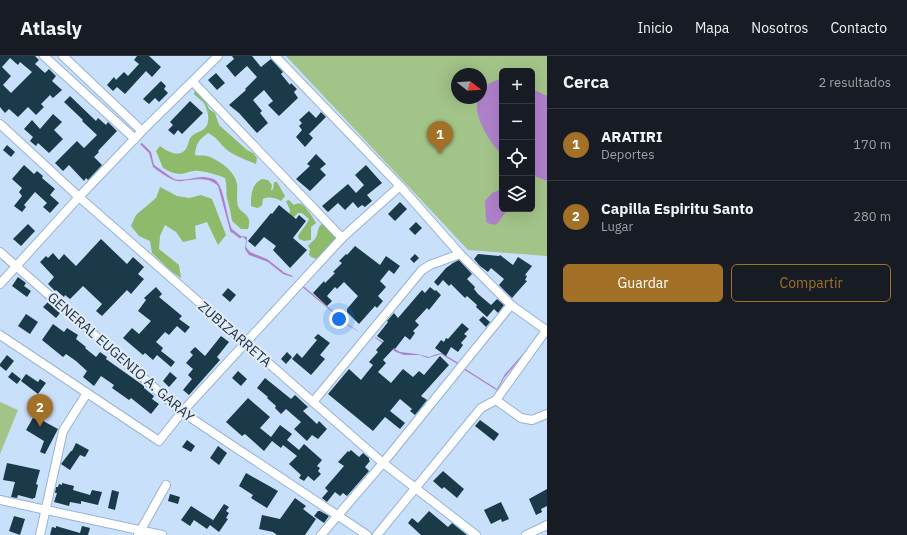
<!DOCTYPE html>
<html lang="es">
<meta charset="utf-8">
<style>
:root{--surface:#171b24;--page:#20242c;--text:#f1f3f6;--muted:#9ea1a6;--line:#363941;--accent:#a27026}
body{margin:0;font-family:"IBM Plex Sans",sans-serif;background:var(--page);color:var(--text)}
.controls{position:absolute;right:12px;top:12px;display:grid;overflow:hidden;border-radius:6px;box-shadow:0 4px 16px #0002}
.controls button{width:36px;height:36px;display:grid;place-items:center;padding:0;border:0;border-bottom:1px solid var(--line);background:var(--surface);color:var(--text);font:20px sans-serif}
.compass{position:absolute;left:451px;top:12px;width:36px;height:36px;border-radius:50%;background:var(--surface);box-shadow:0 4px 16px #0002;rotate:107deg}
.you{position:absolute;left:339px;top:263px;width:14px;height:14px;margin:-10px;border:3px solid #fff;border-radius:50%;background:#1a73e8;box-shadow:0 0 0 6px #1a73e833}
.badge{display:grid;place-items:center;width:26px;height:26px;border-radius:50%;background:var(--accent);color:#fff;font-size:13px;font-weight:700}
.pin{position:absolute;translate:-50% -33px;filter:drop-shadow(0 1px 2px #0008)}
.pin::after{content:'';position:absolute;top:21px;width:14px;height:12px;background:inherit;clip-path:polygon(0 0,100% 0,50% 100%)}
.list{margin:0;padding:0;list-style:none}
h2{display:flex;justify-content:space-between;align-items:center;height:52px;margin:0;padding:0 16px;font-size:17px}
h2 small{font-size:13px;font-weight:400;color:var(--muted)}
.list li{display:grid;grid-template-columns:26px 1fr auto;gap:12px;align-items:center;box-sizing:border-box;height:72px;padding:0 16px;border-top:1px solid var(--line)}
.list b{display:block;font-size:15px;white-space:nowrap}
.list p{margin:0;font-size:13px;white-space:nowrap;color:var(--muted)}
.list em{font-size:13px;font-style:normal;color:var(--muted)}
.actions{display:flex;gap:8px;padding:12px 16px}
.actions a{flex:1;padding:9px 0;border:1px solid var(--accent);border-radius:6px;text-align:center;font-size:14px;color:var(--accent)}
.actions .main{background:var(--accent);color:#fff}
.icon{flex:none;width:22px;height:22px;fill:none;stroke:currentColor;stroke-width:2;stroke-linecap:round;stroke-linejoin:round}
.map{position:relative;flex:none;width:547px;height:479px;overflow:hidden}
header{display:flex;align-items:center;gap:24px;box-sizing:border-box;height:56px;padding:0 20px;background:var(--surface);border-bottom:1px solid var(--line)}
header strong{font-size:19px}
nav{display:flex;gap:22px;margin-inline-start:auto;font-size:14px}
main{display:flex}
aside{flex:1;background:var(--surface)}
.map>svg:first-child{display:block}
.green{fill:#a3c489;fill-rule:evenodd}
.forest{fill:#8eba6b}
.water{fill:#af81cb}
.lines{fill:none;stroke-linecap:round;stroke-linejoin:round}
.stream{stroke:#af81cb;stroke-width:2.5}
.building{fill:#1a3949;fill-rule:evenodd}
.minor-casing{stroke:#97b3d3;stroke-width:10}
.minor{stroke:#fff;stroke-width:8}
.labels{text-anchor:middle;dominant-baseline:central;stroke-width:4;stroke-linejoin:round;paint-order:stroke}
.street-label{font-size:14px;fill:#283440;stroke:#e1ecfa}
</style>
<header>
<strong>Atlasly</strong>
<nav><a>Inicio</a><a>Mapa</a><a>Nosotros</a><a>Contacto</a></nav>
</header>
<main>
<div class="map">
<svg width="547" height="479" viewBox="0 0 547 479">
<rect width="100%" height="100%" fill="#c9e0fb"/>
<g class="green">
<path d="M286 0H547V200L468 194ZM502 15H532V153H502ZM457 18H481V42H457Z"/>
<polygon points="0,346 18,354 0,398"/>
</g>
<g class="forest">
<path d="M195 32 204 41 209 53 215 57 219 69 247 94 253 97 257 102 256 108C247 104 235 100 227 94 220 88 217 81 208 77 199 84 196 87 195 99 199 100 203 99 207 100 219 104 235 115 237 128 238 135 236 143 238 150 241 159 253 157 248 173H241L232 165C231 157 229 150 227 142 226 135 227 129 225 122 217 119 202 114 194 115 189 115 185 118 181 118 175 118 168 115 163 112L156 95 160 90C168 96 181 103 187 91 189 87 188 84 192 80 196 76 201 76 205 72 211 66 208 53 203 46 200 43 196 41 194 38Z"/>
<path d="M262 123 268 124 272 129 271 135 273 133 274 126H277L285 140 281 145C276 142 269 140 263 143L262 149 260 151 257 152 251 150C251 140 251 128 262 123Z"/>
<polygon points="160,131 177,140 189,142 201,139 212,143 226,179 218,189 207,166 195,170 196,183 183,186 176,176 165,169 160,180 159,193 179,209 181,222 171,215 152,197 150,185 139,180 131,170 136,159 156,142"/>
<path d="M289 144 294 149C295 148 299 147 301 148 304 148 315 164 316 167L311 171V184L304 185 299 183 298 180C301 174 307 169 309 163L302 157H298L293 162 289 160 290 154 286 145Z"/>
<path d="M322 168 336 180V184C329 192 327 196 317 203L311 201 309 199 310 193 308 190C310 187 312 186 315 183 319 178 316 172 322 168Z"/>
</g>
<g class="water">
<path d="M497 24 502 25V99C490 86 472 60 478 42H481L482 31Z"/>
<polygon points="532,33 547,40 547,125 532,119"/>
<path d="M142 87 151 96 154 109 174 123C184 126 195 120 205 121 208 122 211 122 214 123 225 129 226 163 233 175L231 177 230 174 218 130C210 122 200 123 189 124 185 124 182 126 177 125 171 124 158 115 153 111L149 97 140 88Z"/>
<path d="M499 134H502V153H510L505 157 497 168C493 169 489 169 486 165L485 145 492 137Z"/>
<polygon points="242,180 247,181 246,191 250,196 267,203 285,217 293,220 292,221 283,218 268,206 249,199 245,193 246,184 243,181 238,182"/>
<polygon points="301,228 349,269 361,277 349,270 300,229"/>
<polygon points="375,281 400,296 417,298 429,301 437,298 442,297 460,308 459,309 441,298 428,302 419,299 404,299 396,296 375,282"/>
<polygon points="538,281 504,322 498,333 498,335 463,313 464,312 497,333 505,318"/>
</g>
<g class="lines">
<polyline class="stream" points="231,174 240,181"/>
</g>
<g class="building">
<path d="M0 0H35L39 4 35 8 45 17 49 13 56 20 52 25 62 34 53 42 50 39 41 48 44 51 36 59 28 51 18 61 9 53 5 57 0 51ZM10 2 18 9 20 6 32 16 11 37 3 29 11 20 2 11Z"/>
<polygon points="137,0 149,0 161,11 152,21 146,15 125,38 117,31 113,35 107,29 114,21 116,24 124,16 128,20 139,8 134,4"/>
<polygon points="232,0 252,0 261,11 271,3 283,16 281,18 290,29 291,27 297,33 294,36 298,42 279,60 268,49 273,45 264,34 253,44 262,55 260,57 268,67 257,77 239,57 229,49 246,34 245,33 257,21 247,10 235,21 226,10 234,3"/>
<polygon points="216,17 225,27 217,34 208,24"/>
<polygon points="161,25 166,30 164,33 168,37 159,46 155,42 149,48 143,43"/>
<polygon points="70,40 96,65 98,62 106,69 108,66 117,75 98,95 99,96 94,101 102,109 88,124 86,122 84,125 69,109 63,115 55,107 77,85 84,92 97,79 82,65 83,64 64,46"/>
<polygon points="190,45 203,57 182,78 178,74 174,79 168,74 173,69 170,66"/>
<polygon points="309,55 316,62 321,56 326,61 309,78 313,82 305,91 296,81 302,74 299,70 302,67 299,64"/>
<polygon points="53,58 62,66 54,74 63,83 49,97 38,87 36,90 30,85 33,81 24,73 32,64 40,73"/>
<polygon points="7,89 15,96 11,101 3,94"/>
<polygon points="316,98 326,108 320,113 326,119 310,135 296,123 310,110 307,108"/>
<polygon points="24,109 34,118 37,115 43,120 42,122 55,133 50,139 59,147 50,157 43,151 47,147 35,136 24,149 26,151 22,156 14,150 22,140 19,136 22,132 12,123"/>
<polygon points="366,109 382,127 367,139 372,145 365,151 362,149 358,152 353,146 345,154 338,147 328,156 322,150 348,128 356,137 364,129 355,119"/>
<polygon points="400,146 407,153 395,165 388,158"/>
<polygon points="279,149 296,163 299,159 306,165 293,182 307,194 290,212 273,194 276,190 264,181 255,191 248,185 271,157 272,158"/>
<polygon points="416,166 422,172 415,179 409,173"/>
<polygon points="28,168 35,175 21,190 13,183"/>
<polygon points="101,183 127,208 133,201 144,211 138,218 144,223 131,238 127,234 102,260 96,255 102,248 83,230 70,243 65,239 64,241 56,234 55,235 48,228 54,221 40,206 46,200 48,202 53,197 59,204 64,198 76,210"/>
<polygon points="355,190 380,209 386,200 400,210 394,218 389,214 380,225 386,231 378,240 383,245 377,252 375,250 359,268 347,256 347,253 358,240 344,226 337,233 335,231 327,240 332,245 327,250 313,237 324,225 325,227 335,217 333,216 342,207 339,205 346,198 347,199"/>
<polygon points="415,198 419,202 414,207 410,203"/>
<polygon points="478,198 499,200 500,199 513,209 518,201 532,210 525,219 527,220 525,224 527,225 512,242 499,229 504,223 491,212 488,216 480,210 474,203"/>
<polygon points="459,204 472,218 467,223 475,231 474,233 478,238 491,249 497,243 504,249 498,257 494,253 487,261 476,251 477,249 467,240 465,242 451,228 449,230 443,224 438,230 434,226 446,212 453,207"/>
<polygon points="18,221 26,227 24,230 31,235 27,241 12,230"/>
<polygon points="156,231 162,238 159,241 182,260 179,263 190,271 185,277 177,270 169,279 165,276 156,286 163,292 161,295 175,306 171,311 157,299 153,304 145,297 143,299 123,282 132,272 139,278 151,265 138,255 146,244 144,242"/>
<polygon points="430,231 435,235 436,234 441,239 429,254 427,252 415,265 419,269 413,275 415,277 410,284 405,280 395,293 394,292 383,304 386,307 378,316 391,327 403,313 413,321 419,315 424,319 440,300 449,309 421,340 427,344 415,359 410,355 412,353 400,343 390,355 405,367 400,373 385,361 373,375 328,338 349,313 361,324 373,309 369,306 378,296 376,294 384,285 377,280 388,266 387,265 394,257 398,262 422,234 425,237"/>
<polygon points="228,232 236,239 230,246 222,239"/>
<polygon points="48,246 60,257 56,262 43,251"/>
<polygon points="26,258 38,266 30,278 18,270"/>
<polygon points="483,260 490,266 486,271 479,264"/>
<polygon points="462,267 469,273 464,278 467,280 461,287 463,289 458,296 451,291 446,300 435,292 441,284 444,286 446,282 448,283"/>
<polygon points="53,268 64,276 67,272 78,279 76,283 86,291 85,292 96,301 100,296 107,301 106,303 144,330 144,332 154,340 152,343 159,348 151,358 131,342 129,344 112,332 114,329 101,320 94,330 83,321 87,315 76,305 66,298 63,301 42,284"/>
<polygon points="318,278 330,287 320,299 325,303 311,319 292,303 297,297 302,302 317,284 314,282"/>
<polygon points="221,280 229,286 217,301 220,304 189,339 183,334 192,323 188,319 193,313 186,307 193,299 190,296 195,291 205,300"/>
<polygon points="287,296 292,301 286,308 281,303"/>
<polygon points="7,299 14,305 6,315 0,310 0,308"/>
<polygon points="238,315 247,323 241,330 232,322"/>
<polygon points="12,316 21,323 17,328 8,321"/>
<polygon points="170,316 177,322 169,331 163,325"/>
<polygon points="26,318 38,326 40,323 46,327 38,338 21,325"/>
<polygon points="265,322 291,343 295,339 308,351 303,355 317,368 319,365 327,373 318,383 312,379 307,385 294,373 301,366 286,353 281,358 275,352 276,350 267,342 268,341 257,332"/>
<polygon points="248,342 270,361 260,372 271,381 280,369 292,378 287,384 299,394 304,388 322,404 317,410 320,412 318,415 321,418 314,425 308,420 304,425 299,422 301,419 289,408 297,400 283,389 281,392 272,385 264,395 245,378 242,380 226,366"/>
<polygon points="34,360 58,373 45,398 40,396 44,385 26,374"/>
<polygon points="480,364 499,378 494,385 475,370"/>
<polygon points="187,384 195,390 191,396 182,391"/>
<polygon points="76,387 89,394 85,401 80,399 70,414 61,408 71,395 72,395"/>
<polygon points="218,390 227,397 219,409 210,402"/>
<polygon points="351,394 359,401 363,397 369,402 369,404 370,405 365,411 369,415 347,440 343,437 340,440 335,436 327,446 322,442 328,435 325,432 344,410 338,406 348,395 349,396"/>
<polygon points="7,407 40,414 36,428 38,429 35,442 33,442 33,443 18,439 17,442 11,441 15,426 3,424"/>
<polygon points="443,415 464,433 457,442 444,431 442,433 433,425"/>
<polygon points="246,417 278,435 267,452 251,442 253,439 239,430"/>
<polygon points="62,427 74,430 73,434 90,439 92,434 102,436 98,449 81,445 81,448 70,446 69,450 54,446 57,437 55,437 56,431 58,431 59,428 62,429"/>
<polygon points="547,433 547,450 541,453 542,456 536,459 529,443"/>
<polygon points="112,434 119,436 115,454 108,452"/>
<polygon points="170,438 180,441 178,448 168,445"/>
<polygon points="295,442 306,450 303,453 316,463 305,479 277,479 273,476 259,473 262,459 280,463"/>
<polygon points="501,446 509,463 502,466 501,463 491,468 484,454"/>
<polygon points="224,448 229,451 226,455 229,457 226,462 228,463 219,476 210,469 207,473 194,464 190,470 181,464 191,450 213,464 212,466"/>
<polygon points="318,455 320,455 329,460 324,467 314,460"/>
<polygon points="429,455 448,471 452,467 467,479 421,479 408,467 412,462 418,467"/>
<polygon points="14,460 25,463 20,479 9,475"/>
<polygon points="56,470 80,477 82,470 90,472 88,479 50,479 52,471 56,472"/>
</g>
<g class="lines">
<g class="minor-casing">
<g id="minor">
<polyline points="44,0 135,83"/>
<polyline points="63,0 142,75"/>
<polyline points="275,0 400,130 460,198 511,249 546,274"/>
<polyline points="193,26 342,182"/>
<polyline points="0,68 79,141 313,346 383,407 476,479"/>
<polyline points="0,196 182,356 367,479"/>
<polyline points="0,228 79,141 142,75 218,0"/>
<polyline points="0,279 159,385 182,356 342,182 400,130"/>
<polyline points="496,344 547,273"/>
<polyline points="313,346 422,214 430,209 460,198"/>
<polyline points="0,444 162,479"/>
<polyline points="40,479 63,375 87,337"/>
<polyline points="138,479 166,429"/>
<polyline points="321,479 383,407 511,249"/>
<polyline points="377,479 481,352 496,344 521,362 532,364 547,358"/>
<polyline points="526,479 547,469"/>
</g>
</g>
<use href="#minor" class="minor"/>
</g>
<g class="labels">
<g class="street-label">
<text transform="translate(235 278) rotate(41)">ZUBIZARRETA</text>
<text transform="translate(121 301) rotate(41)">GENERAL EUGENIO A. GARAY</text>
</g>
</g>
</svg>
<div class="controls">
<button>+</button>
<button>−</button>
<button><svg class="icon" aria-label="locate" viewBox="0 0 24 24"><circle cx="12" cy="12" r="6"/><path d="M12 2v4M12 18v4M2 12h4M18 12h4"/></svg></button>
<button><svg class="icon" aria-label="layers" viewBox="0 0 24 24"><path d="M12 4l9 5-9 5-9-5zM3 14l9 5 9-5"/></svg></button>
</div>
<svg class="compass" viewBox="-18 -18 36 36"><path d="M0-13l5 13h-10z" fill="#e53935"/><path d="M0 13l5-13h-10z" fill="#9ea1a6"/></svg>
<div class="you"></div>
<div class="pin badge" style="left:440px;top:98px">1</div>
<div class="pin badge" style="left:40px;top:371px">2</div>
</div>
<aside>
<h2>Cerca<small>2 resultados</small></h2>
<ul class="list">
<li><span class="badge">1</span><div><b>ARATIRI</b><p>Deportes</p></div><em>170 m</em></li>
<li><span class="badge">2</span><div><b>Capilla Espiritu Santo</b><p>Lugar</p></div><em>280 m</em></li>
</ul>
<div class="actions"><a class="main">Guardar</a><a>Compartir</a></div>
</aside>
</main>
